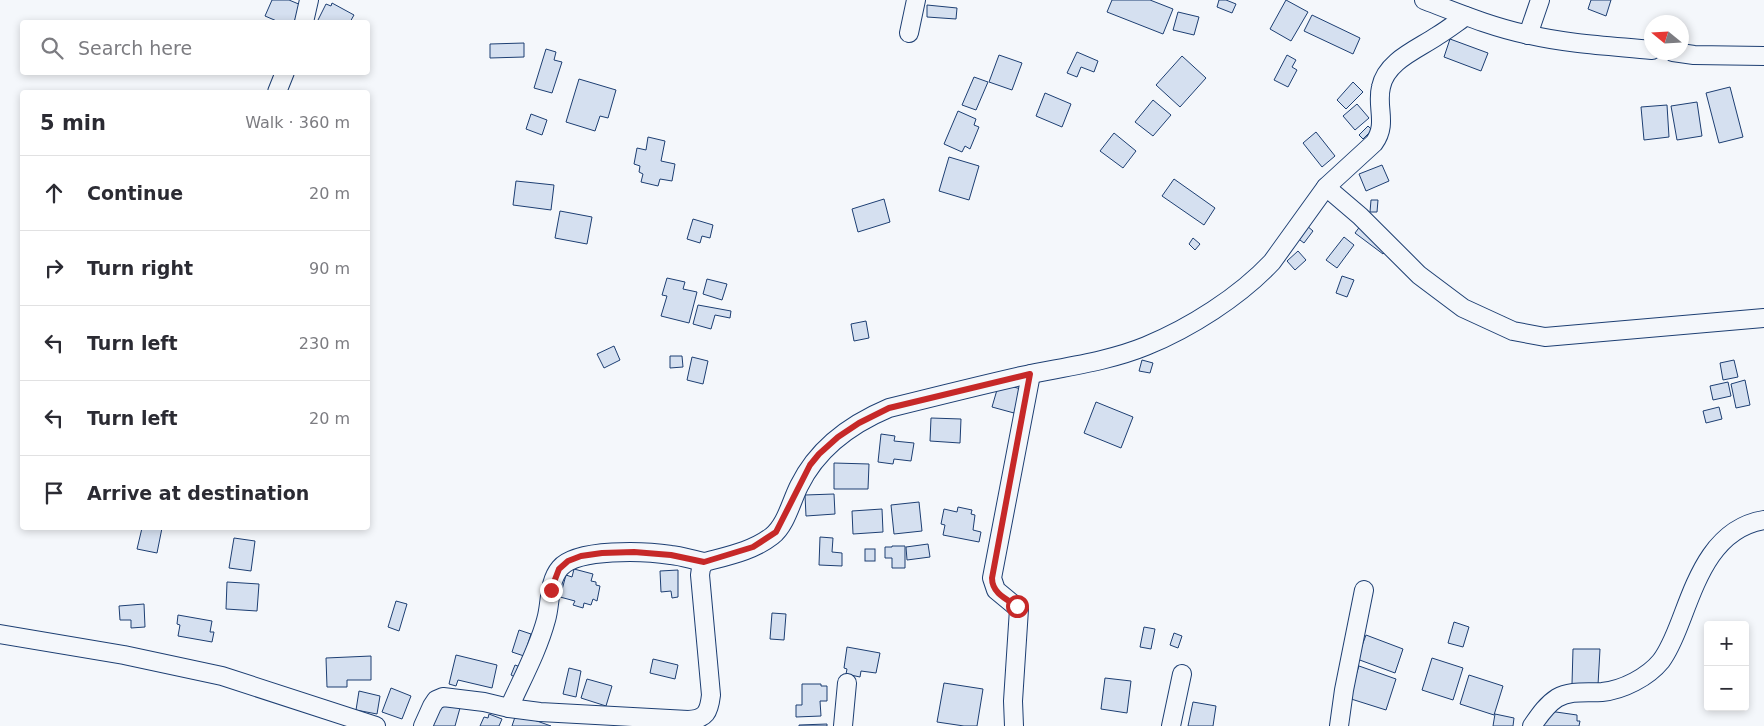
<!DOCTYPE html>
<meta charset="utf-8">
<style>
:root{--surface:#fff;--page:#f2f2f3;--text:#2b2b33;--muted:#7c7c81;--line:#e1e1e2}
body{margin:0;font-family:"DejaVu Sans",sans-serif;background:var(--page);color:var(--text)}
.controls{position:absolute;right:15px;bottom:15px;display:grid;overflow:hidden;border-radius:5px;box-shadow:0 2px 8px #0003}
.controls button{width:45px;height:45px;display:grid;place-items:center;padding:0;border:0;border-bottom:1px solid var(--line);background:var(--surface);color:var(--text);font:25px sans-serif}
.compass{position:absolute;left:1644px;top:15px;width:45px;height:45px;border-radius:50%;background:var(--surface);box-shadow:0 2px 8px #0003;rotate:288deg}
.stop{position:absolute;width:15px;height:15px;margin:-11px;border:4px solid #c62828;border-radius:50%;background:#fff}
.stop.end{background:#c62828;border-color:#fff;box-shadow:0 1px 5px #0008}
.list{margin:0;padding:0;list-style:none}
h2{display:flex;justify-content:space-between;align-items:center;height:65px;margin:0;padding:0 20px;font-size:21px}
h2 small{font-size:16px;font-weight:400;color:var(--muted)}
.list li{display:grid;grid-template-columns:32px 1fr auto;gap:15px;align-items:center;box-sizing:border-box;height:75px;padding:0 20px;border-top:1px solid var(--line)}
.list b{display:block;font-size:19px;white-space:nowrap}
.list em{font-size:16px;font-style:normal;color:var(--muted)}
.icon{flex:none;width:28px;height:28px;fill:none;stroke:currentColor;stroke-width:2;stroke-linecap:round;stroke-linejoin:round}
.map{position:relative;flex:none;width:1764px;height:726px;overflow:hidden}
.search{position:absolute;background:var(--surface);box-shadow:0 2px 8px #0003;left:20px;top:20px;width:350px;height:55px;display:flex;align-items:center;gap:12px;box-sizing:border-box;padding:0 18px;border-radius:5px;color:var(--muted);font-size:19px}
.panel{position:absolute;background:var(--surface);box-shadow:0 2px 8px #0003;left:20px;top:90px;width:350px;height:440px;border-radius:5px}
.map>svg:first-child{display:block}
.building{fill:#d5e0f0;stroke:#1d3f73}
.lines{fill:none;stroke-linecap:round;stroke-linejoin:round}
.minor-casing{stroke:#1d3f73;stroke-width:20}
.minor{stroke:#f4f7fb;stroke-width:18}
.route{stroke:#c62828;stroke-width:6}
</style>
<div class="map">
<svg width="1764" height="726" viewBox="0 0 1764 726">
<rect width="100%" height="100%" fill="#f4f7fb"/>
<g class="building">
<polygon points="272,0 289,0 301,5 294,22 279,22 265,16"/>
<polygon points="1112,0 1150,0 1173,9 1163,34 1107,12"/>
<polygon points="1219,0 1226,0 1236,4 1232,13 1217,7"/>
<polygon points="1286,0 1308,12 1291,41 1270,29"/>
<polygon points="1591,0 1611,0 1606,16 1588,9"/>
<polygon points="332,3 354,15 350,22 317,22 326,4 331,6"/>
<polygon points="927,5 957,8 956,19 927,17"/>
<polygon points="1178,12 1199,17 1194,35 1173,30"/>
<polygon points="1312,15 1360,38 1353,54 1304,31"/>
<polygon points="1450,39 1488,53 1481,71 1444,57"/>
<polygon points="524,43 524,57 490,58 490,44"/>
<polygon points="546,49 556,52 554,60 562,62 552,93 534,88"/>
<polygon points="1077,52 1098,61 1094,72 1081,67 1077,77 1067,73"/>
<polygon points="999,55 1022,63 1012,90 989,82"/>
<polygon points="1287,55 1296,60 1292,67 1297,70 1288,87 1274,80"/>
<polygon points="1182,56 1206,78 1180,107 1156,85"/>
<polygon points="974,77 988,82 976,110 962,105"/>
<polygon points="579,79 616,90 608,118 600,116 595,131 566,122"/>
<polygon points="1353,82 1363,92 1346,109 1337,100"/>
<polygon points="1730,87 1743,137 1719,143 1706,93"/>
<polygon points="1045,93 1071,104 1062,127 1036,116"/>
<polygon points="1153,100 1171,115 1153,136 1135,122"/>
<polygon points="1697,102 1702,136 1677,140 1671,106"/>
<polygon points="1357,104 1369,118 1355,130 1343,116"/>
<polygon points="1667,105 1669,137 1644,140 1641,107"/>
<polygon points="958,111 976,119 974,125 979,127 970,149 965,146 962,152 944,144"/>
<polygon points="531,114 547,120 542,135 526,129"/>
<polygon points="1368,126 1372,130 1363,139 1359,135"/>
<polygon points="1316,132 1335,156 1322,167 1303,143"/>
<polygon points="1114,133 1136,151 1123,168 1100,151"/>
<polygon points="648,137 665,141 661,161 675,164 672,181 660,179 658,186 641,182 643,174 639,172 640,166 634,164 637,148 646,150"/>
<polygon points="949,157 979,166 969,200 939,191"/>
<polygon points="1382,165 1389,181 1366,191 1359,174"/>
<polygon points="1174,179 1215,208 1204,225 1162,196"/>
<polygon points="516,181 554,185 551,210 513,205"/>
<polygon points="884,199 890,222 858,232 852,209"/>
<polygon points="1371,200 1378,200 1377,212 1370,212"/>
<polygon points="560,211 592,217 587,244 555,238"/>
<polygon points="693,219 713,225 710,238 702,236 700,243 687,239"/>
<polygon points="1364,221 1392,243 1383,254 1355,233"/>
<polygon points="1306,225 1313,231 1304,243 1296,237"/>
<polygon points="1344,237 1354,245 1337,268 1326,260"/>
<polygon points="1193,238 1200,244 1195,250 1189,244"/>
<polygon points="1298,251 1306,260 1295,270 1287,261"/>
<polygon points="1342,276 1354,280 1347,297 1336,293"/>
<polygon points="667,278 685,282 683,289 697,292 689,323 661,316 667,296 662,295"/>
<polygon points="707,279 727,284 722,300 703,294"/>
<polygon points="698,305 731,311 730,318 715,315 711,329 693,324"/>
<polygon points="866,321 869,338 854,341 851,324"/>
<polygon points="614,346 620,360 604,368 597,354"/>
<polygon points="670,356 682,356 683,367 670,368"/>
<polygon points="692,357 708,361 703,384 687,380"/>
<polygon points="1142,360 1153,363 1150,373 1139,371"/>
<polygon points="1734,360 1738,377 1723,380 1720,363"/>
<polygon points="1745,380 1750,405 1736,408 1731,384"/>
<polygon points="1728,382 1731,396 1713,400 1710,386"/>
<polygon points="999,383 1021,389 1014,413 992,407"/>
<polygon points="1096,402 1133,417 1121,448 1084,433"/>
<polygon points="1719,407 1722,419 1706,423 1703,411"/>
<polygon points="931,418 961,419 960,443 930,441"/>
<polygon points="881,434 895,436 894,441 914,443 911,461 894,459 893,464 878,462"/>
<polygon points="834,463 869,464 868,489 834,489"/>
<polygon points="834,494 835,514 806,516 805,495"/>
<polygon points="919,502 922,531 894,534 891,505"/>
<polygon points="958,507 972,510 971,514 975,515 973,530 981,532 979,542 943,535 945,525 941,524 944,509 957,512"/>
<polygon points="882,509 883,532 853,534 852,511"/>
<polygon points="142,528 162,528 157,553 137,549"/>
<polygon points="820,537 833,538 832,552 842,553 842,566 819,565"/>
<polygon points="234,538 255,541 251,571 229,568"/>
<polygon points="928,544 930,557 907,560 906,547"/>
<polygon points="892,546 905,546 905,568 892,568 892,558 885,558 885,547 892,547"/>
<rect x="865" y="549" width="10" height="12"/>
<polygon points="574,569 593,574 591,581 596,582 596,585 600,586 597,601 593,599 591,605 584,603 583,608 573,605 575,601 560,597 566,575 572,577"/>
<polygon points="678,570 678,597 672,598 671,591 661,592 660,571"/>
<polygon points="227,582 259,584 257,611 226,609"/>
<polygon points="396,601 407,604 399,631 388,627"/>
<polygon points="144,604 145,627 131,628 131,620 120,620 119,606"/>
<polygon points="772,613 786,614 784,640 770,639"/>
<polygon points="178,615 212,621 210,632 214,632 212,642 178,636 180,625 177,624"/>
<polygon points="1454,622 1469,627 1463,647 1448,643"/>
<polygon points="1144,627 1155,629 1151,649 1140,647"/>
<polygon points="519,630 531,634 524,656 512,652"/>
<polygon points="1174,633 1182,636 1178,648 1170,645"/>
<polygon points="1366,635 1403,649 1395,673 1357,659"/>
<polygon points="847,647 880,653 876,673 861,671 860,677 846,674 847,669 844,668"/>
<polygon points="1573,649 1600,649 1598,685 1572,684"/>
<polygon points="456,655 497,665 492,688 458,680 456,686 449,684"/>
<polygon points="371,656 371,680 347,680 347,687 327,687 326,658"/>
<polygon points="1432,658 1463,668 1453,700 1422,690"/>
<polygon points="653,659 678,665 675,679 650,673"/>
<polygon points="515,665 523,668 519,679 511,675"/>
<polygon points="1359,666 1396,679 1386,710 1348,698"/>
<polygon points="569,668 581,671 576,697 563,694"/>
<polygon points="1469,675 1503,686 1494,715 1460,704"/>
<polygon points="1105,678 1131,681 1127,713 1101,709"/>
<polygon points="587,679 612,686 606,706 581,698"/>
<polygon points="944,683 983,689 977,726 964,726 937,722"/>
<polygon points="802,684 821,684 821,686 827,686 827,701 820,701 821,716 796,717 796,705 802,705"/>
<polygon points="391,688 411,696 402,719 382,712"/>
<polygon points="359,691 380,696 377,714 356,710"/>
<polygon points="440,702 460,708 455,726 433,726"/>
<polygon points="1193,702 1216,706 1213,726 1188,726"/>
<polygon points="517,711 534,720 551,726 512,726"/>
<polygon points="1549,711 1577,715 1577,721 1580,721 1579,726 1542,726 1543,717 1549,718"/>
<polygon points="489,714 502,719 499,726 480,726 484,717 488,718"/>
<polygon points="1495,714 1514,718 1513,726 1493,726"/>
<polygon points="827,724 827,726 799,726 799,725"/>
</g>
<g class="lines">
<g class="minor-casing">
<g id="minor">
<path d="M1424 0C1458 13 1494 28 1530 35 1569 44 1611 46 1652 50"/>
<polyline points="304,22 309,0"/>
<polyline points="909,33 916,0"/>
<polyline points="1528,35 1540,0"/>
<polyline points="1673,52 1694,55 1764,56"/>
<polyline points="277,92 285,72"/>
<polyline points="1326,187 1360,216 1419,275 1463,308 1513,331 1545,337 1764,318"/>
<polyline points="0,634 124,655 222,676 376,726"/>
<path d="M509 708C522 679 538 650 546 620 551 604 548 582 560 568 577 548 645 551 671 555 682 556 693 560 705 562"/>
<path d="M423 726 432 706 436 700 443 697 484 702 509 708 540 712 688 720C706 719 709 712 711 695L700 575 701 568 705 562C727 556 753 551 772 536 786 525 791 502 799 486 817 449 851 424 889 408 933 397 977 386 1021 376 1063 367 1107 362 1146 346 1190 328 1239 297 1272 262L1326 187 1374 143C1388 124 1376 107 1381 87 1386 61 1418 49 1437 36 1447 30 1456 23 1466 16"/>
<polyline points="843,726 847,683"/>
<polyline points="1014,726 1013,701 1019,609 996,590 992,578 1031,374"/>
<polyline points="1171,726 1182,674"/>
<polyline points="1339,726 1344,690 1364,590"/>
<path d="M1532 726C1539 716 1546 705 1557 698 1571 690 1587 693 1602 692 1623 690 1648 677 1661 661 1670 649 1676 633 1681 620 1697 578 1714 528 1764 520"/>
</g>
</g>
<use href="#minor" class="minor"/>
</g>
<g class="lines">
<path class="route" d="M551 590 559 569 568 561 581 556 602 553 634 552 671 555 704 562 753 547 776 532 810 465 819 454 838 437 859 423 889 408 1030 374 992 578C992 593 1006 599 1017 606"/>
</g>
</svg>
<div class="controls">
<button>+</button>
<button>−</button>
</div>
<svg class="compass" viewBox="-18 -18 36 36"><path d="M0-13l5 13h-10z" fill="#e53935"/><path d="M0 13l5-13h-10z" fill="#7c7c81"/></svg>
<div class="stop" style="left:1017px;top:606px"></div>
<div class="stop end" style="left:551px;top:590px"></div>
<div class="search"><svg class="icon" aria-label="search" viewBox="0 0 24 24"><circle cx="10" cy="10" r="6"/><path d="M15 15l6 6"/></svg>Search here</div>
<section class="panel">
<h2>5 min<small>Walk · 360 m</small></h2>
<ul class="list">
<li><svg class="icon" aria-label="ahead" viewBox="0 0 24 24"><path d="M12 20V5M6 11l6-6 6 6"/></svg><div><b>Continue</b></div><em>20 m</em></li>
<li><svg class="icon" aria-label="right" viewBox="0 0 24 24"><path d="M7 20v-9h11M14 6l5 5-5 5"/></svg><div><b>Turn right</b></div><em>90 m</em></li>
<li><svg class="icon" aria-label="left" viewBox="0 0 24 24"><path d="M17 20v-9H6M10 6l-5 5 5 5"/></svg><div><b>Turn left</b></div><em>230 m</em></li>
<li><svg class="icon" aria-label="left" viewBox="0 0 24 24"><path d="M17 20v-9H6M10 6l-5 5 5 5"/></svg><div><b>Turn left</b></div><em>20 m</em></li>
<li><svg class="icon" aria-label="arrive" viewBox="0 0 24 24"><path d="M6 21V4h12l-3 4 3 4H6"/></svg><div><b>Arrive at destination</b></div></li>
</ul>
</section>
</div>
